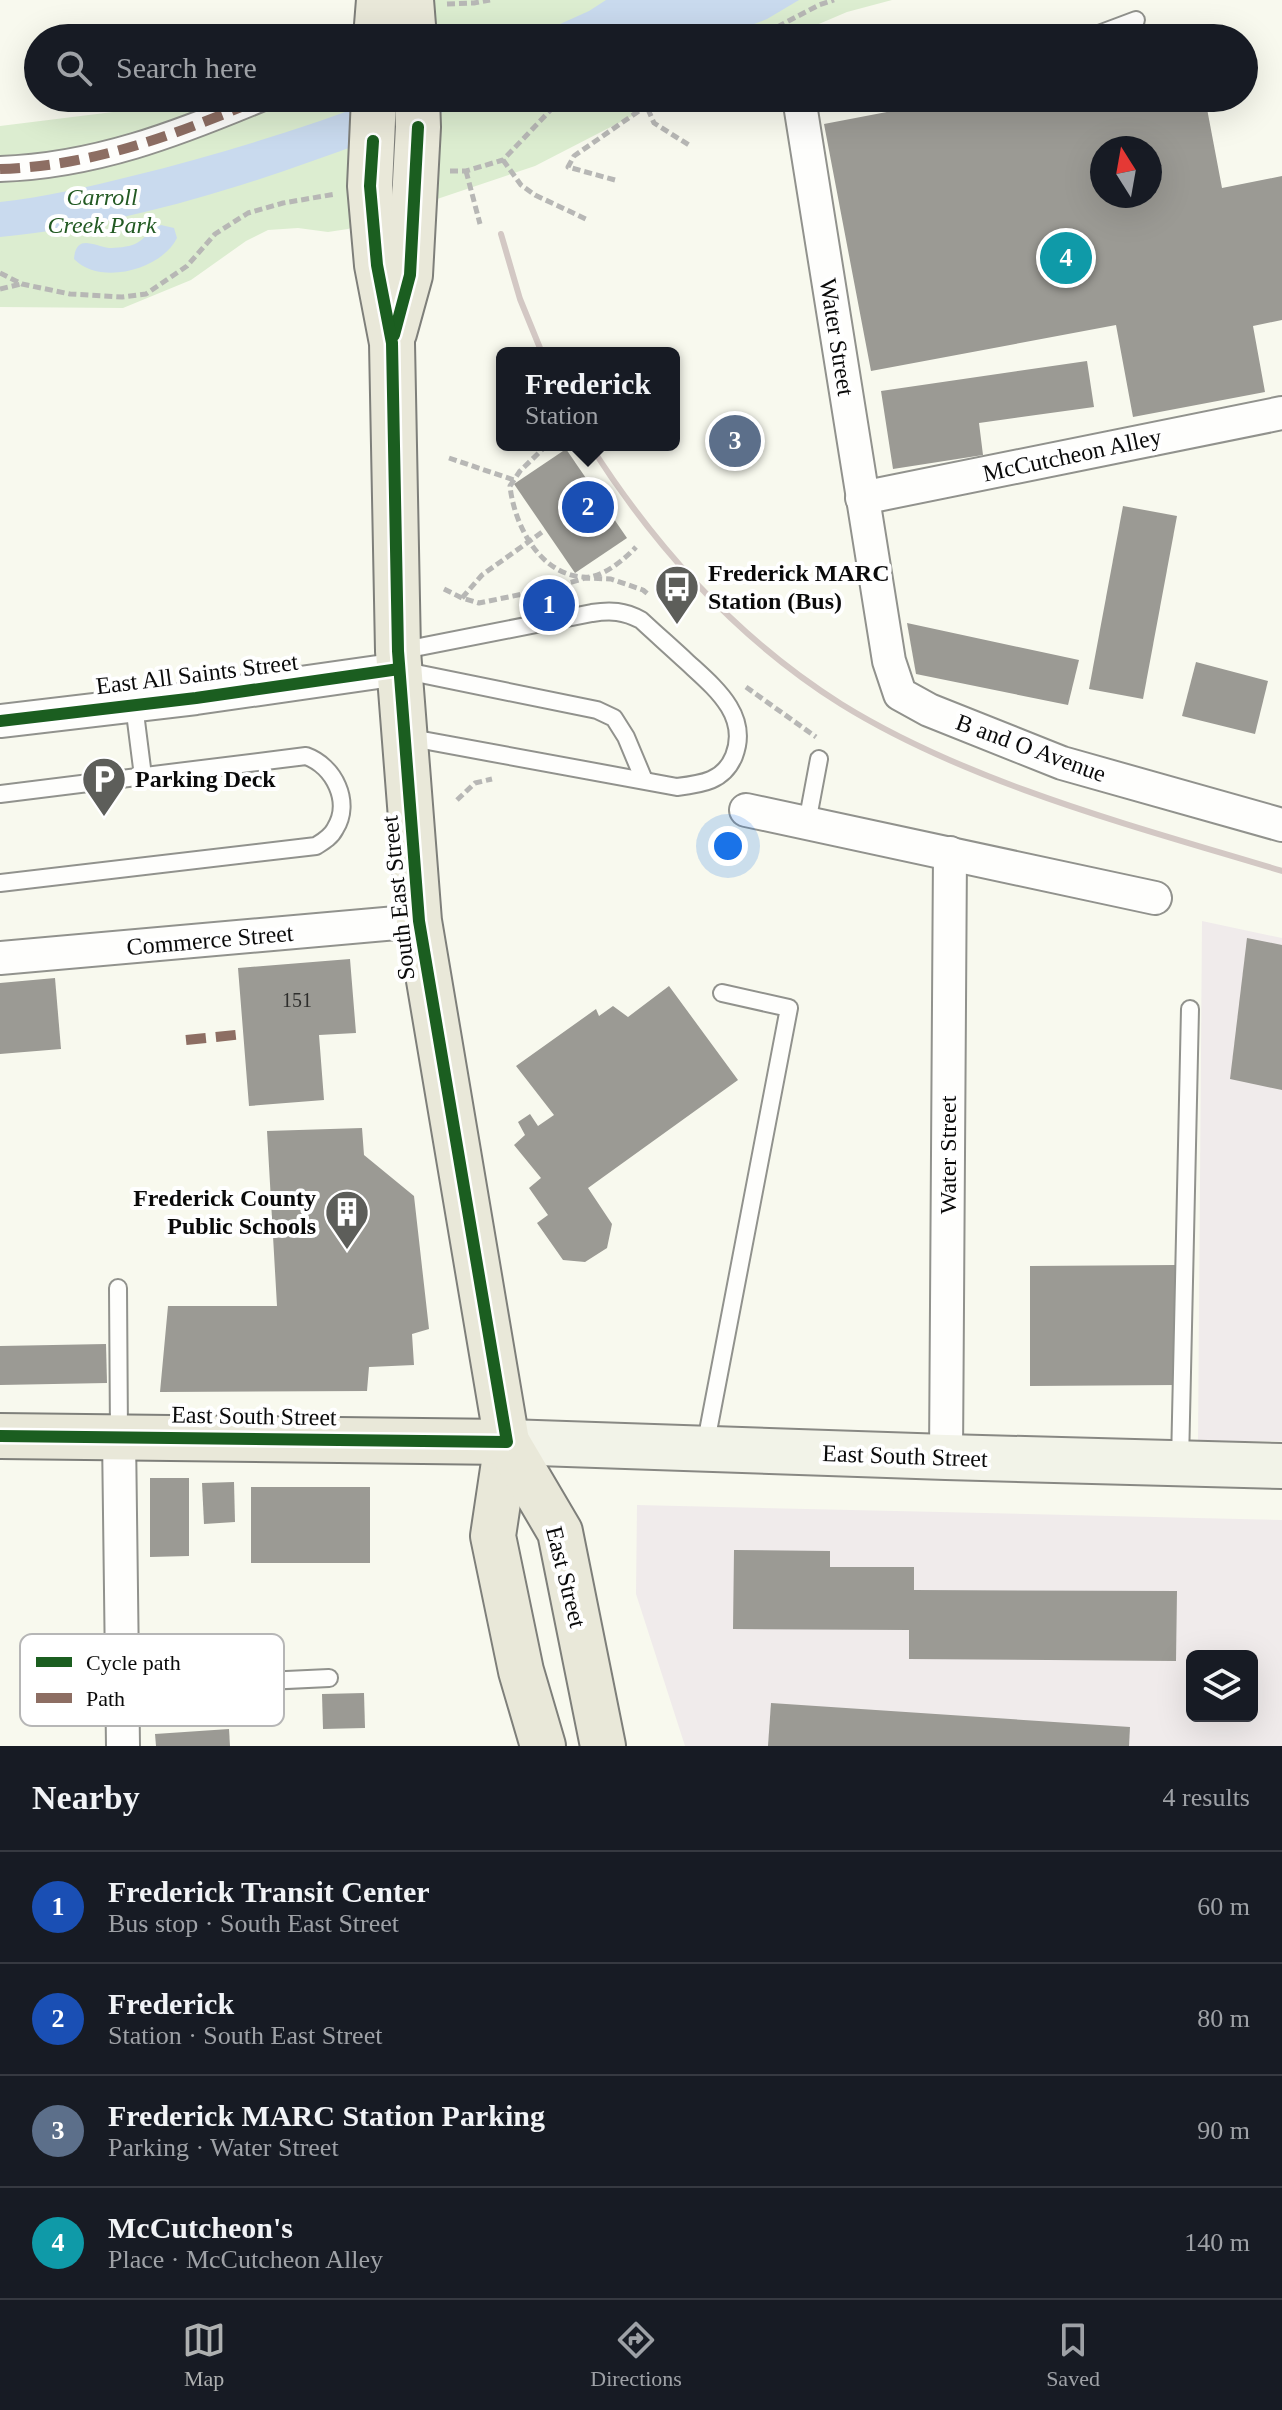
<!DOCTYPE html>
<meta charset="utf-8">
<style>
:root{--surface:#171b24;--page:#20242c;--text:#f1f3f6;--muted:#9ea1a6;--line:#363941;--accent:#aeb0b0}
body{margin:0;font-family:"Times New Roman",serif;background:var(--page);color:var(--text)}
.controls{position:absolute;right:24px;bottom:24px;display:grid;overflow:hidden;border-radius:12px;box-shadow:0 8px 32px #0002}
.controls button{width:72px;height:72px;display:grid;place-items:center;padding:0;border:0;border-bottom:2px solid var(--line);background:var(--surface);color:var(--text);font:40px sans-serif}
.compass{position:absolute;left:1090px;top:136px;width:72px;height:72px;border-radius:50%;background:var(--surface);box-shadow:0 8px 32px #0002;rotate:349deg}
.you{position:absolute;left:728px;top:846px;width:28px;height:28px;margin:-20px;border:6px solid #fff;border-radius:50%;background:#1a73e8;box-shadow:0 0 0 12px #1a73e833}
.badge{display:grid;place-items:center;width:52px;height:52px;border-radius:50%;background:var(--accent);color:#fff;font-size:26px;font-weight:700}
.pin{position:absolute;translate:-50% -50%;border:4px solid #fff;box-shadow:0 2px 8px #0006}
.popup{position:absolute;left:496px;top:347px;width:184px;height:104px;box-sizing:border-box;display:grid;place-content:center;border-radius:12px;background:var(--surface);filter:drop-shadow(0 2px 6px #0005);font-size:26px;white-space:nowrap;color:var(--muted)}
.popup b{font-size:30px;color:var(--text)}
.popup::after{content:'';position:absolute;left:50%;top:100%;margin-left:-16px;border:16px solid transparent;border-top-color:var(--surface)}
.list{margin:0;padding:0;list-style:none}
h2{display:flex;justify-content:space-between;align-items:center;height:104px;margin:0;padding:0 32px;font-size:34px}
h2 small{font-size:26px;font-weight:400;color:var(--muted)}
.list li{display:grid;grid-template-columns:52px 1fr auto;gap:24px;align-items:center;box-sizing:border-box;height:112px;padding:0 32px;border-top:2px solid var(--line)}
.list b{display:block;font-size:30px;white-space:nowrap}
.list p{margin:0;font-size:26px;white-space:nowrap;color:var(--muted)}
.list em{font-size:26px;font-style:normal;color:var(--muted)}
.icon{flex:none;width:44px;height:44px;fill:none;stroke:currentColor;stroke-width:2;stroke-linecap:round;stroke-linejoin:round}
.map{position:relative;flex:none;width:1282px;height:1746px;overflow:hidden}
.search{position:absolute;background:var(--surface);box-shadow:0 8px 32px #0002;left:24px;right:24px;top:24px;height:88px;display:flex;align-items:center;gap:20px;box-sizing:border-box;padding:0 28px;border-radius:44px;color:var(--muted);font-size:30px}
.sheet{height:552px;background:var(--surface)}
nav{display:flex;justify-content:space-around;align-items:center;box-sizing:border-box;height:112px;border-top:2px solid var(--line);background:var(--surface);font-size:22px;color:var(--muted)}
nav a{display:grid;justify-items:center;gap:4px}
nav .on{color:var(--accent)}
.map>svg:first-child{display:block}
.industrial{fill:#f0ebeb;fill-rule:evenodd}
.green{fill:#dcedd0}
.water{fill:#c9daee}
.building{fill:#9b9a94;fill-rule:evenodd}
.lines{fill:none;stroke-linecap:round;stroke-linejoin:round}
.service-casing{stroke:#91928d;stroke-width:20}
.pedestrian-casing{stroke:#91928d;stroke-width:28}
.minor-casing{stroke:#91928d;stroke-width:36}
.secondary-casing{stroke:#888883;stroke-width:48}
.primary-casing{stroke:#7e7f7a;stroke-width:48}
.path{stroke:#b7b7b5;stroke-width:5;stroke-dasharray:8 4;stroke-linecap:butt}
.service{stroke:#fefefc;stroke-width:16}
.pedestrian{stroke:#fefefc;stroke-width:24}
.minor{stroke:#fefefc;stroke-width:32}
.secondary{stroke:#f2f3e8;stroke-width:44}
.primary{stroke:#e9e8d9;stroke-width:44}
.rail{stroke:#d3c8c4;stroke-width:6}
.quiet{stroke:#8d6e63;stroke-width:10;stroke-dasharray:20 10;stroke-linecap:butt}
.cycleway-casing{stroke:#fff;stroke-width:17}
.cycleway{stroke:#1b5e20;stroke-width:12}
.labels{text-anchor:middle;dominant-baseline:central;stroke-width:8;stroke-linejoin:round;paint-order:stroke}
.number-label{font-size:20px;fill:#2e2e2c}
.park-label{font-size:24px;font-style:italic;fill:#235a23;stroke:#fff}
.street-label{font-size:24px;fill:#0a0a0a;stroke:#fff}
.poi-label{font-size:24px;font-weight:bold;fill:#0a0a0a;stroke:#fff;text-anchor:start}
.key{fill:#fff;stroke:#b6b6b6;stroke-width:2}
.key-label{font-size:22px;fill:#0a0a0a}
</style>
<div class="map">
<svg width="1282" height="1746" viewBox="0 0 1282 1746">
<rect width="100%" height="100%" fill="#f8f9ee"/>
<g class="industrial">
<polygon points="1202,921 1282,938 1282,1441 1198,1441"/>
<path d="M637 1505 1282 1520V1746H685L636 1594ZM1192 1656H1252V1716H1192Z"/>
</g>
<g class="green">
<polygon points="426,0 892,0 847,12 786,38 355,38"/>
<polygon points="165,98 667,98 535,166 348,229 328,232 298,228 268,230 246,241 191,280 123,308 0,307 0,126 113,112"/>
</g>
<g class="water">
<polygon points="606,0 799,0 767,19 723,36 707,37 652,29 631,31 610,38 529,38 589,11"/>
<path d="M384 98H479C325 158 167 221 0 237V202C44 197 89 187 132 176 218 155 301 129 384 98Z"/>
<path d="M161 225 174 228 177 238C161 270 100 286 74 259 76 233 94 246 109 248 116 248 128 247 135 244 145 239 151 229 161 225Z"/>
</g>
<g class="building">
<path d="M960 98H1205L1222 188 1282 176V320L1253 326 1265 392 1133 417 1116 325 871 371 824 124ZM1102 148H1150V196H1102Z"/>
<polygon points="1087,361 1094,407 979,423 983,455 893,469 881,391"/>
<polygon points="566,449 627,538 575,573 514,484"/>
<polygon points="1123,506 1177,516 1143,699 1089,689"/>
<polygon points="907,623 1079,660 1068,705 916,674"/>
<polygon points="1196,662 1268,681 1255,734 1182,716"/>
<polygon points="1247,938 1282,945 1282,1090 1230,1079"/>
<polygon points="350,959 356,1033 319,1035 324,1100 249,1106 238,968"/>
<polygon points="55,978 61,1049 0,1054 0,983"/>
<polygon points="669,986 738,1080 588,1188 612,1224 607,1248 585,1262 563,1260 537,1223 548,1215 529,1188 541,1178 514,1145 525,1135 518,1122 530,1114 538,1126 554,1115 516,1066 596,1009 599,1016 613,1006 628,1017"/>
<polygon points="362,1128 364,1155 414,1196 429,1329 412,1334 414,1365 369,1367 367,1391 160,1392 168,1306 277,1306 267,1131"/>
<polygon points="1175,1265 1175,1385 1030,1386 1030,1266"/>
<polygon points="106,1344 107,1383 0,1385 0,1346"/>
<polygon points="150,1478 189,1478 189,1556 150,1557"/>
<polygon points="234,1482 235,1522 204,1524 202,1483"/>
<rect x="251" y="1487" width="119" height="76"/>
<polygon points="734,1550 830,1551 830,1567 914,1567 914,1590 1177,1591 1176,1661 909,1659 909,1630 733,1629"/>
<polygon points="188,1634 192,1674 162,1677 158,1637"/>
<polygon points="364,1693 365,1728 323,1729 322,1694"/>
<polygon points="771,1703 1130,1727 1129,1746 768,1746"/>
<polygon points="229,1729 230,1746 156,1746 155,1734"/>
</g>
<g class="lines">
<g class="service-casing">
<g id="service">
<polyline points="1088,38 1136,20"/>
<path d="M399 651 592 613C611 610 624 611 641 620 656 634 672 648 687 662 714 687 750 715 734 756 724 781 702 784 677 787L406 737"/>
<polyline points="401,670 597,710 614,718 626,737 644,780"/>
<polyline points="134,705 143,776"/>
<path d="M0 794 306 756C334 766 352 802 335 829 331 837 324 841 316 846L0 883"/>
<polyline points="807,823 819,759"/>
<polyline points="118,1288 119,1435"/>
<polyline points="705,1447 789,1008 722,993"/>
<polyline points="1180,1463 1190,1009"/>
<polyline points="122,1702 223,1697 246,1682 329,1678"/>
</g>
</g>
<g class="pedestrian-casing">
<path id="pedestrian" d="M0 169C94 166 177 134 263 98"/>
</g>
<g class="minor-casing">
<g id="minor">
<polyline points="799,98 889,661 900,694 929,710 1062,763 1282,825"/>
<polyline points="862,498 1282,413"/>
<polyline points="0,721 196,698 399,669"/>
<polyline points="746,810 1155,898"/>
<polyline points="0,958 419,921"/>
<polyline points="119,1436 123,1746"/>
<polyline points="946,1457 950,853"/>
</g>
</g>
<g class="secondary-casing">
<polyline id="secondary" points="507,1442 946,1457 1282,1466"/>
</g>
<g class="primary-casing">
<g id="primary">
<polyline points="411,0 414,38"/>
<polyline points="376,38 379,0"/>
<polyline points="374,98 370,186 377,265 392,343 398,651 419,921 507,1442 493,1536 521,1671 543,1746"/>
<polyline points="394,333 410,275 418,127 417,98"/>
<polyline points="0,1436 507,1442"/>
<polyline points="507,1442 560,1532 603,1746"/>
</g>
</g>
<g class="path">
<polyline points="447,4 474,3 490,0"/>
<polyline points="756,38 819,5 834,0"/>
<polyline points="643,98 654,123 689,145"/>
<polyline points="503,160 521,185 535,195 588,220"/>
<polyline points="450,171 466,171 503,160 562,98"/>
<polyline points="466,171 480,224"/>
<polyline points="615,180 568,167 574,156 646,106"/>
<polyline points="0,273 22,284 70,294 122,297 146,294 187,266 215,234 248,213 283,203 336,194"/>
<polyline points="0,289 21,284"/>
<path d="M547 445 520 471 510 486C514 524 539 574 583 577 601 579 624 560 636 547"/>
<polyline points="449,458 514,480"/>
<polyline points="444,589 462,598 479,603 552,588 585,578 611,579 643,590 649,595"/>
<polyline points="462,598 482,575 545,530"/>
<polyline points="746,687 816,737"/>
<polyline points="457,800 475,783 492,779"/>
</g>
<use href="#service" class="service"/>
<use href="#pedestrian" class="pedestrian"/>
<use href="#minor" class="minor"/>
<use href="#secondary" class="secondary"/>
<use href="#primary" class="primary"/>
<g class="rail">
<polyline points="501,234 520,299 542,353"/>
<path d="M590 445C655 547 738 639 841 704 970 784 1137 827 1282 871"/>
</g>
<g class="quiet">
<path d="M0 169C94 166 177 134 263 98"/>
<polyline points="186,1040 244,1034"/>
</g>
<g class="cycleway-casing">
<g id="cycleway">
<polyline points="394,335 410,275 418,127"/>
<polyline points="0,721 196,698 399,669"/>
<polyline points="0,1436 507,1442 419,921 398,651 392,343 377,265 370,186 373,141"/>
</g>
</g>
<use href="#cycleway" class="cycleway"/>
</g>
<defs>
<g id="bus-pin" transform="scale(2.3)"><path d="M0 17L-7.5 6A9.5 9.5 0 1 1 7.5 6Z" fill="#5d5e5a" stroke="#fff"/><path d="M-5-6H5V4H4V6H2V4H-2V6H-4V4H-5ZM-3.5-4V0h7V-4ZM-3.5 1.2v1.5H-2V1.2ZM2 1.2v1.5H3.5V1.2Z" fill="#fff"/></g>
<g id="parking-pin" transform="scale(2.3)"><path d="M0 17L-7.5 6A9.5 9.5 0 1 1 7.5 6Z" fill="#5d5e5a" stroke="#fff"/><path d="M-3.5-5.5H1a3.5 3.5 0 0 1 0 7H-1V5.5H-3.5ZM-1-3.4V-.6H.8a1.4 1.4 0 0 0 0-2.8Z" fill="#fff"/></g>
<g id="building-pin" transform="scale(2.3)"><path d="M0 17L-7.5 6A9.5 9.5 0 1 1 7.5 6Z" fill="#5d5e5a" stroke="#fff"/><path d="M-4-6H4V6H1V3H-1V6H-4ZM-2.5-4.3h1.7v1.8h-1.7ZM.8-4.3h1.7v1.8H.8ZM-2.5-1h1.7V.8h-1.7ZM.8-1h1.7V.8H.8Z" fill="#fff"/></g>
</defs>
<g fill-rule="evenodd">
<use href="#bus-pin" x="677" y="587"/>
<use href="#parking-pin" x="104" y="779"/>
<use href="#building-pin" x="347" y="1212"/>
</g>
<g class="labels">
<g class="number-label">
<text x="297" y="1000">151</text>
</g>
<g class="park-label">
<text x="102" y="197">Carroll<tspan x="102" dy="28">Creek Park</tspan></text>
</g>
<g class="street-label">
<text transform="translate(837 337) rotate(81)">Water Street</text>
<text transform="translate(1072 455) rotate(-12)">McCutcheon Alley</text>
<text transform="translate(197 674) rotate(-7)">East All Saints Street</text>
<text transform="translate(1031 748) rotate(20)">B and O Avenue</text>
<text transform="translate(398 898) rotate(-96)">South East Street</text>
<text transform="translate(210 940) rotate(-5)">Commerce Street</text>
<text transform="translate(948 1155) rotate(-90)">Water Street</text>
<text transform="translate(254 1416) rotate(1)">East South Street</text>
<text transform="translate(905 1456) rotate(2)">East South Street</text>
<text transform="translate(566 1577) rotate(76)">East Street</text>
</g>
<g class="poi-label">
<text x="708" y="573">Frederick MARC<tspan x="708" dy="28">Station (Bus)</tspan></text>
<text x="135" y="779">Parking Deck</text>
<text x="316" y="1198" text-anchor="end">Frederick County<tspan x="316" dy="28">Public Schools</tspan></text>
</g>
</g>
<rect x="20" y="1634" width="264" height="92" rx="12" class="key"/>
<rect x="36" y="1657" width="36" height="10" fill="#1b5e20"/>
<rect x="36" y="1693" width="36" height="10" fill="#8d6e63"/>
<g class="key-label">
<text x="86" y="1670">Cycle path</text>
<text x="86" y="1706">Path</text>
</g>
</svg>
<div class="controls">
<button><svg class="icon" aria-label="layers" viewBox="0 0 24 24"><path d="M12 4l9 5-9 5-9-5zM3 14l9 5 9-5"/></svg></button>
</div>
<svg class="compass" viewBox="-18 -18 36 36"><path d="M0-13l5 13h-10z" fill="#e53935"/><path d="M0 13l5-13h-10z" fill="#9ea1a6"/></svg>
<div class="you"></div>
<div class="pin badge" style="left:549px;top:605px;background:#1a4fb4">1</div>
<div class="pin badge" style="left:588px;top:507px;background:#1a4fb4">2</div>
<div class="popup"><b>Frederick</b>Station</div>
<div class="pin badge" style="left:735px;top:441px;background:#5c6f8a">3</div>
<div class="pin badge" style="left:1066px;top:258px;background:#0f9aa8">4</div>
<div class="search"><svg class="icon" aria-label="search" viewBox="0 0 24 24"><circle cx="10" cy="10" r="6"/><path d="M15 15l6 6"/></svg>Search here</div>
</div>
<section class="sheet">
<h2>Nearby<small>4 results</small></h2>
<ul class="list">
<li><span class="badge" style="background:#1a4fb4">1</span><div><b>Frederick Transit Center</b><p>Bus stop · South East Street</p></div><em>60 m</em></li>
<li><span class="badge" style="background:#1a4fb4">2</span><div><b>Frederick</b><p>Station · South East Street</p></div><em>80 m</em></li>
<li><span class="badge" style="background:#5c6f8a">3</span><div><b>Frederick MARC Station Parking</b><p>Parking · Water Street</p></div><em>90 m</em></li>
<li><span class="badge" style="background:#0f9aa8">4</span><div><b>McCutcheon's</b><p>Place · McCutcheon Alley</p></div><em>140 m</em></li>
</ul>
</section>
<nav>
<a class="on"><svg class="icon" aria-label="map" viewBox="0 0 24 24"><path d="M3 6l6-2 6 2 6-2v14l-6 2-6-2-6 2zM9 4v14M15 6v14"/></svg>Map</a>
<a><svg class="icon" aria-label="directions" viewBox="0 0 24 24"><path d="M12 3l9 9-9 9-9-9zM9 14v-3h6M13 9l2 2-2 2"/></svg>Directions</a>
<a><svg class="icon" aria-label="saved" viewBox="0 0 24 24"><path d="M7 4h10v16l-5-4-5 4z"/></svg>Saved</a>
</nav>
